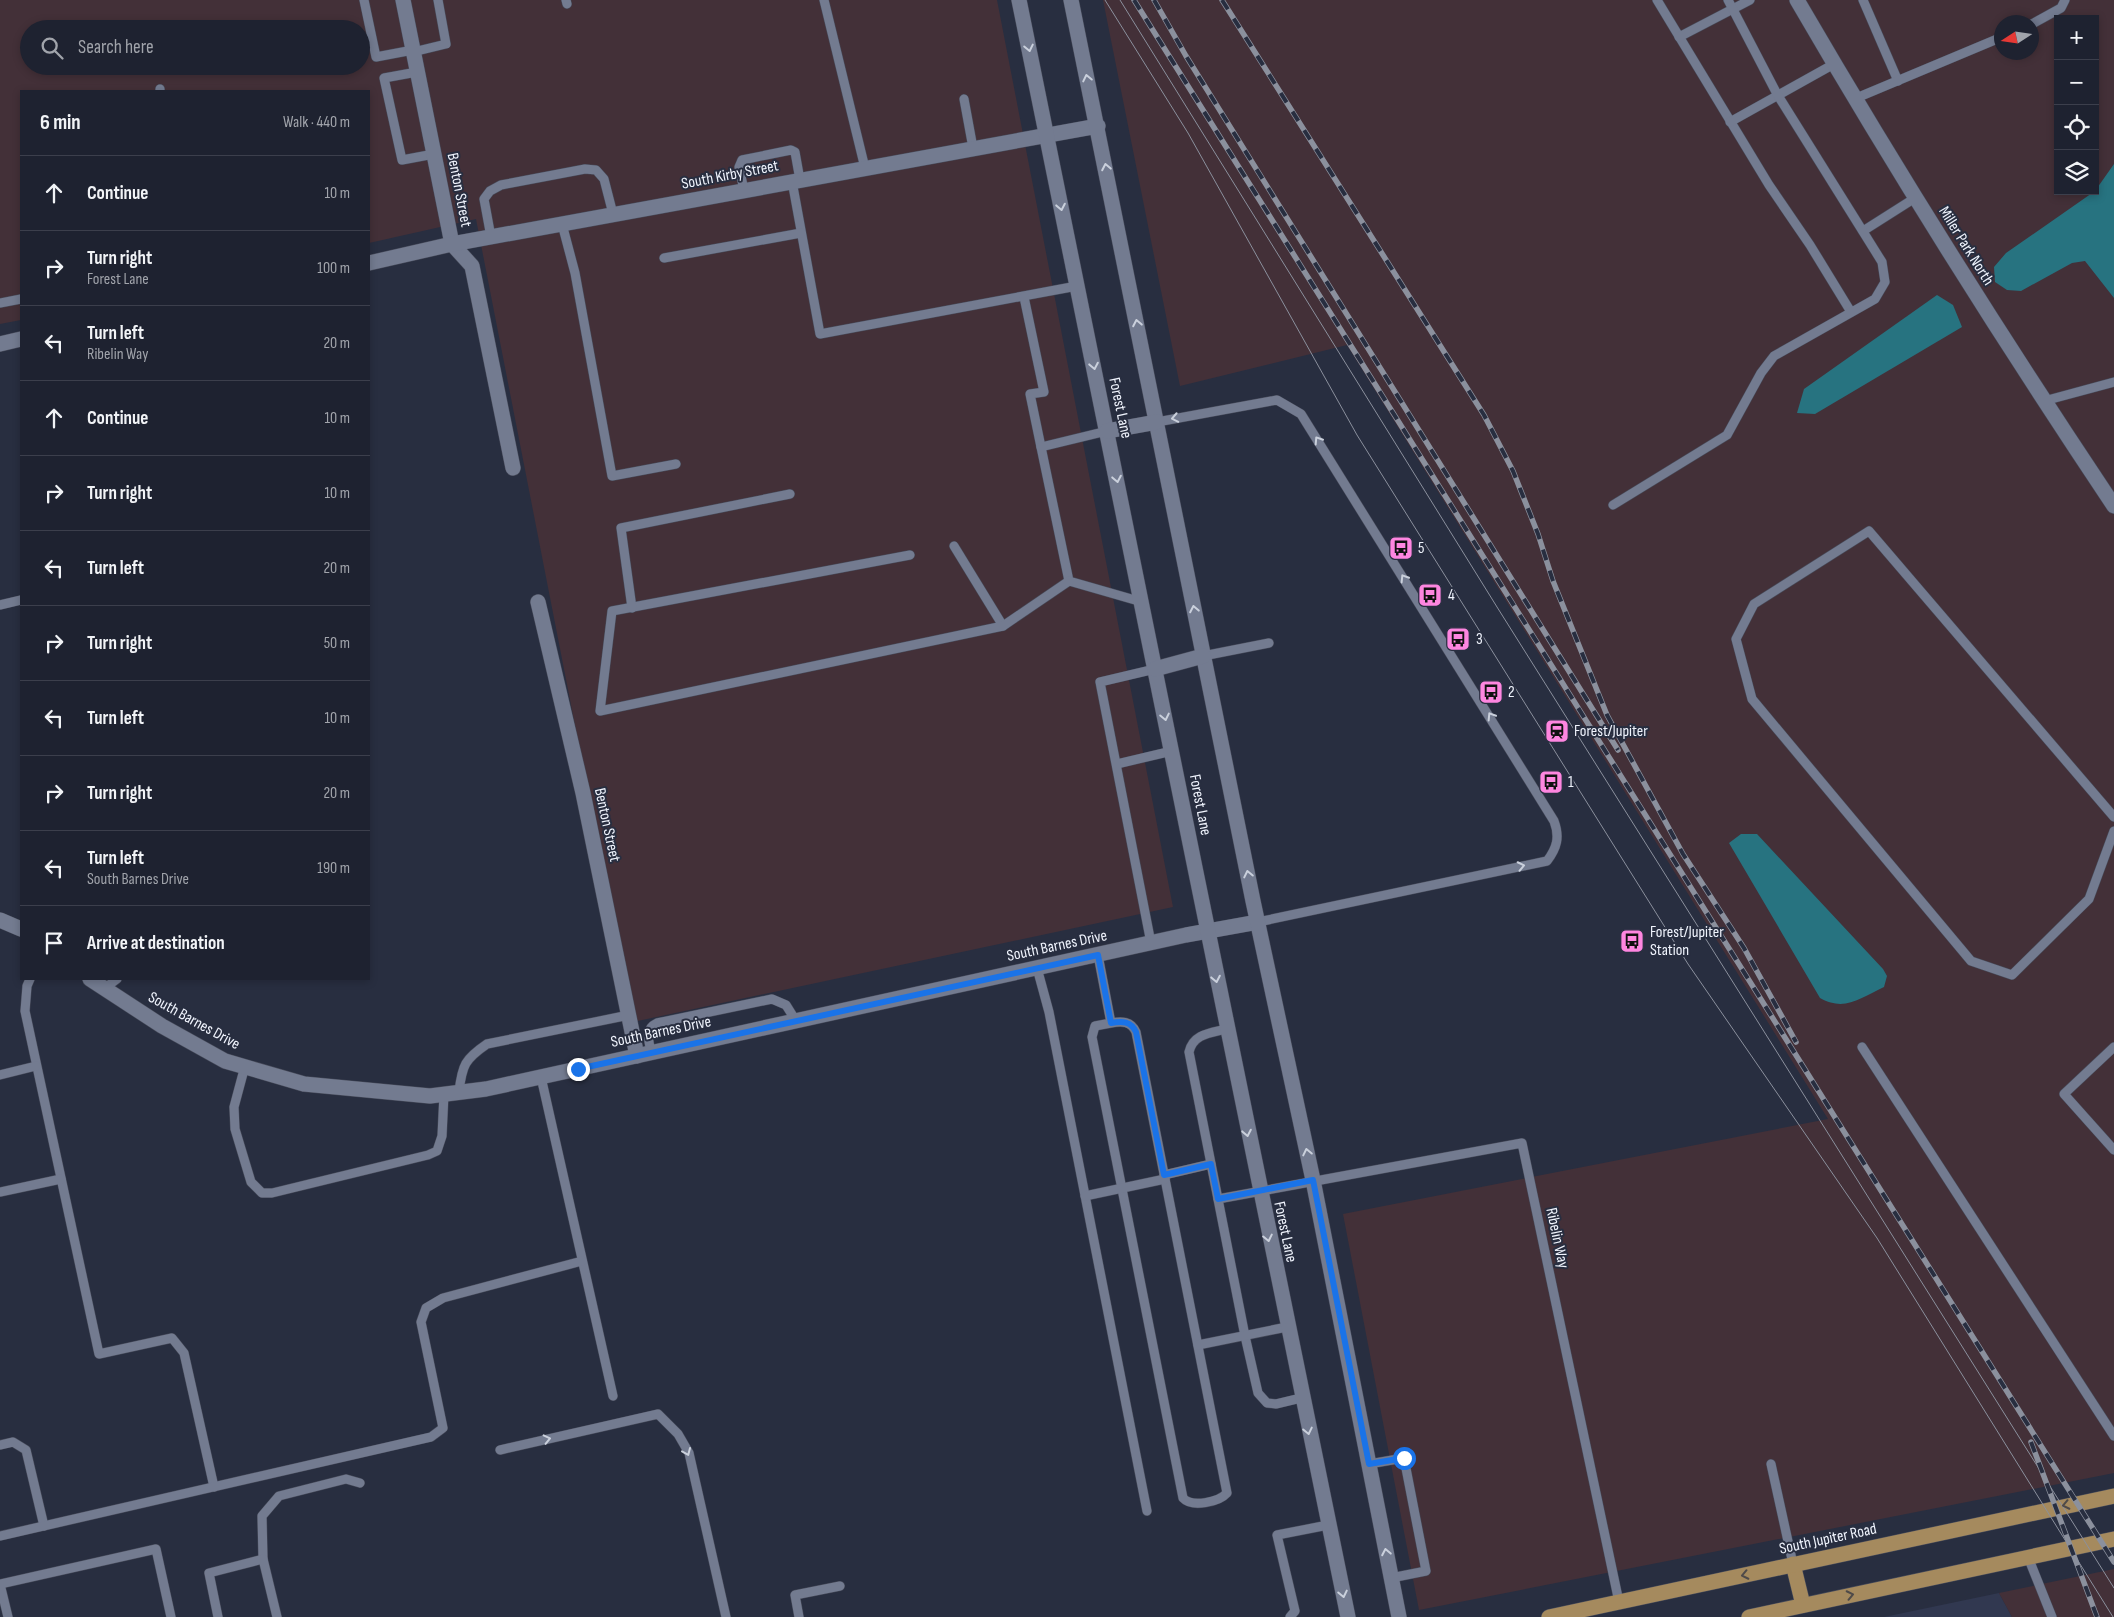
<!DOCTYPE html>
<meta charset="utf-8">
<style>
:root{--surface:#1e2230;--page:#262a38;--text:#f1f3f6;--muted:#a1a4ab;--line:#3c3f4c}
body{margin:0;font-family:"Sofia Sans Condensed",sans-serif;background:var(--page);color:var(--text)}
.controls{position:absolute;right:15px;top:15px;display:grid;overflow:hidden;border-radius:0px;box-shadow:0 2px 8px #0003}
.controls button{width:45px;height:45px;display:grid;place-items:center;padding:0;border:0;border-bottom:1px solid var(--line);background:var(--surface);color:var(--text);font:25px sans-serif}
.compass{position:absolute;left:1994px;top:15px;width:45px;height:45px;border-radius:50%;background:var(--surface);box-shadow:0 2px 8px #0003;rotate:258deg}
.stop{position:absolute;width:15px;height:15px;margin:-11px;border:4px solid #1a73e8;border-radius:50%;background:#fff}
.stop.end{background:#1a73e8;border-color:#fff;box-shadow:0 1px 5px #0008}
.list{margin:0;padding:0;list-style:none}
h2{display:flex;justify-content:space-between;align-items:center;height:65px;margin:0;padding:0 20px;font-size:21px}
h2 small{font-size:16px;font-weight:400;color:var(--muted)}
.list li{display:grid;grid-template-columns:32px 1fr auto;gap:15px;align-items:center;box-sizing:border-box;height:75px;padding:0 20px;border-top:1px solid var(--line)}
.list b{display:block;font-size:19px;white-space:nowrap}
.list p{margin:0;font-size:16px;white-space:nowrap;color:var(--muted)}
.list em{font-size:16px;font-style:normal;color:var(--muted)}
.icon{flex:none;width:28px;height:28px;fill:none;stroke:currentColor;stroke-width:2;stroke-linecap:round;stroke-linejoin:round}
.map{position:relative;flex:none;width:2114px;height:1617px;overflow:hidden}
.search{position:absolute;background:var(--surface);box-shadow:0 2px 8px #0003;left:20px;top:20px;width:350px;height:55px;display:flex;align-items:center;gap:12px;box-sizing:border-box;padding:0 18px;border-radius:28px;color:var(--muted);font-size:19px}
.panel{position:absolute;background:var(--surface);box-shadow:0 2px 8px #0003;left:20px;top:90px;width:350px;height:890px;border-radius:0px}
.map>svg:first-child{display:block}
.built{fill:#313850}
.industrial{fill:#433038;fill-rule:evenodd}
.water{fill:#277380}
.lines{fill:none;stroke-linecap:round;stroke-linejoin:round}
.service-casing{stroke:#474b5a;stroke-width:10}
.minor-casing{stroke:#474b5a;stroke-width:16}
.tertiary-casing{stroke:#474b5a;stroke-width:16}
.secondary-casing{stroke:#474b5a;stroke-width:16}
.primary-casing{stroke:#474b5a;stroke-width:16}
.service{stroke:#737b90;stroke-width:9}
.minor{stroke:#737b90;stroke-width:15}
.tertiary{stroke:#737b90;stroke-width:15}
.secondary{stroke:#737b90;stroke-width:15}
.primary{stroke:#a58a5e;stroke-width:15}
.tram{stroke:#8b909d;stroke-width:1}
.rail-casing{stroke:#8b909d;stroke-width:5.5}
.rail{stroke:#282e40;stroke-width:4;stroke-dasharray:11;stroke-linecap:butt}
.oneway{stroke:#cad0dc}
.oneway2{stroke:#4e4a49}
.route{stroke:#1a73e8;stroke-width:6}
.labels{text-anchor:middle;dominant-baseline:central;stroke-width:4;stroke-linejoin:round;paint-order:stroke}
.street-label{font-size:16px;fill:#f0f4fd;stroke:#282e40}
.poi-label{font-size:16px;fill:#f0f4fd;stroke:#282e40;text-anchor:start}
</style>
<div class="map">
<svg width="2114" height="1617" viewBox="0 0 2114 1617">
<rect width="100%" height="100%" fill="#282e40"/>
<polygon class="built" points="1999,1593 2012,1617 1884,1617"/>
<g class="industrial">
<path d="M0 0H997L1173 907 633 1022 476 219 369 243V91H21V320L0 324ZM29 29H361V66H29Z"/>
<path d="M1103 0H2114V1473L1419 1610 1343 1214 1828 1119 1347 345 1180 386ZM2058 19H2095V191H2058ZM2002 22H2032V52H2002Z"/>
<polygon points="2114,1569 2114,1617 2012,1617 1999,1593"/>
</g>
<g class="water">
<polygon points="2114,164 2114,298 2085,261 2072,263 2021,291 2007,290 1995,282 1994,267 2006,253 2095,191"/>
<polygon points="1937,295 1953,305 1962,327 1815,414 1797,413 1804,389"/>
<path d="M1741 834H1757L1883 969 1887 976 1884 987C1860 998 1845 1012 1820 998L1729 843Z"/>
</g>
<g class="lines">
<g class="service-casing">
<g id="service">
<polyline points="364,0 376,57 413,50"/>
<polyline points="566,0 567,4"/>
<polyline points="824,0 865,168"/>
<polyline points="1657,0 1769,185 1810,245 1851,312"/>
<polyline points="1863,0 1898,81"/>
<polyline points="2032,24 2061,8 2065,0"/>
<polyline points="1679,37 1750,0"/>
<polyline points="413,52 446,44 438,0"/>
<polyline points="417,72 384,78 402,160 434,154"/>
<polyline points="160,89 160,91"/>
<polyline points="964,99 973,148"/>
<polyline points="1854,99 2002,37"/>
<polyline points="1730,122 1834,64"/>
<polyline points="792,181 820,334 1077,286"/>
<polyline points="744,190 739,167 742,160 791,150 795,152 800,180"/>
<polyline points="562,224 575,273 612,476 676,464"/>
<polyline points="1863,231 1915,198"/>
<polyline points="491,237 484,199 490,191 501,185 585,169 596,170 604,179 613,214"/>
<polyline points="664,258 801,233"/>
<polyline points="1024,297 1044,392 1030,394 1041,447"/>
<polyline points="0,303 21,299"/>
<polyline points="2044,401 2114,382"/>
<path d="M1157 422 1277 400 1301 414 1554 821C1560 837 1557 848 1547 861L1258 922"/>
<polyline points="1107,431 1041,447 1069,581 1142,602"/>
<polyline points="1613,505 1727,435 1761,373 1774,356 1875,299 1885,282 1882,262 1777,94 1728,0"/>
<polyline points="954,546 1003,626"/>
<polyline points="910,555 612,611 600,711 1003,626 1069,581"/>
<polyline points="0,605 21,600"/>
<polyline points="632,608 621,528 790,494"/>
<polyline points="1203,656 1269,643"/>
<polyline points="1117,764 1172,751"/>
<polyline points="2114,817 1869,531 1754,604 1736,639 1752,699 1971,961 2012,975 2089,899 2114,831"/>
<polyline points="1151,943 1100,682 1155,669"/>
<path d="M1098 955 1111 1023 1095 1026 1092 1037 1183 1498C1192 1508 1219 1502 1227 1493L1136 1032C1131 1021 1122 1021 1111 1023"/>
<polyline points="1037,968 1049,1012 1147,1511"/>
<polyline points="30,979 27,986 25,1011 99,1354 172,1338 184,1353 214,1487"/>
<polyline points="105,988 117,979"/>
<path d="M1226 1029C1210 1033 1193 1034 1189 1052L1245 1336 1258 1393 1267 1403 1276 1404 1301 1398"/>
<polyline points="1862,1047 2114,1436"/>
<polyline points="2114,1047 2064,1094 2114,1150"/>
<path d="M651 1052C649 1041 644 1029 657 1023L772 999 786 1005 796 1021"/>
<polyline points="245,1066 234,1107 235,1129 251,1182 262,1193 272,1193 428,1155 437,1151 442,1136 444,1094"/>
<polyline points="0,1075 36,1066"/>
<polyline points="541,1077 613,1396"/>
<path d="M459 1092C462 1065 465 1059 487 1044L629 1015"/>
<polyline points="1164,1175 1211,1164"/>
<polyline points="0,1192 61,1179"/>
<polyline points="1085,1196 1165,1179"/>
<polyline points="1218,1199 1522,1143 1619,1602"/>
<polyline points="1198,1345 1287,1327"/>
<polyline points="0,1445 13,1442 26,1450 44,1526"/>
<polyline points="500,1450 658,1414 678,1434 689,1453 726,1617"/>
<polyline points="1369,1464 1404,1458 1426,1571 1391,1578"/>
<polyline points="1771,1464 1793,1564"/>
<polyline points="0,1536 431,1437 443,1428 421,1322 426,1308 443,1298 582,1261"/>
<polyline points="2028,1557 2052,1617"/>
<polyline points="263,1559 262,1516 279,1496 346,1479 360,1483"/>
<polyline points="8,1617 0,1584 156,1549 171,1617"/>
<polyline points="218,1617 209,1573 263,1559 277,1617"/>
<polyline points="799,1617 795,1595 840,1586"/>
<polyline points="1290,1617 1295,1611 1277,1535 1328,1525"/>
</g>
</g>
<g class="minor-casing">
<g id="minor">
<polyline points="403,0 452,244 472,266 513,468"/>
<path d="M1797 0C1897 172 2003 340 2114 506"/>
<polyline points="538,602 583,793 637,1056"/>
</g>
</g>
<g class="tertiary-casing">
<g id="tertiary">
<polyline points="369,263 452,244 1098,126"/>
<polyline points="0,344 21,339"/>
<polyline points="0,920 21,929"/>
<polyline points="90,979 162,1026 225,1061 304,1084 430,1096 486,1089 1186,935 1258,922"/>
</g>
</g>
<g class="secondary-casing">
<g id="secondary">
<path d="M1019 0C1131 538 1235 1079 1348 1617"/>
<polyline points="1071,0 1253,901 1313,1180 1399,1617"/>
<polyline points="1107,431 1157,422"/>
<polyline points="1155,669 1203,656"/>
</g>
</g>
<g class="primary-casing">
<g id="primary">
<polyline points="1793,1564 1803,1605"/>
<polyline points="1549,1617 2114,1496"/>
<polyline points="1749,1617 2114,1539"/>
</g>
</g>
<use href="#service" class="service"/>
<use href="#minor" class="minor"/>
<use href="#tertiary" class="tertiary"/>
<use href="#secondary" class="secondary"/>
<use href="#primary" class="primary"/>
<g class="tram">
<polyline points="1105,0 1188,133 1357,435 1688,964 1877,1238 2113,1617"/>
<polyline points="1120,0 1497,607 2114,1588"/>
</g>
<g class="rail-casing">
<g id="rail">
<polyline points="1134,0 2114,1562"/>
<polyline points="1154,0 1186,56 1618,750"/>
<polyline points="1222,0 1484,415 1513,471 1538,534 1553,581 1607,715 1683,854 1744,948 1796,1042"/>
<polyline points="2031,1442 2097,1617"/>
</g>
</g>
<use href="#rail" class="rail"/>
</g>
<defs><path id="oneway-chevron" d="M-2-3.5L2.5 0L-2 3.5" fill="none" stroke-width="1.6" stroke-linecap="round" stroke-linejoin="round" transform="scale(1.25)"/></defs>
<g class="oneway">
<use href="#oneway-chevron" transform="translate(1029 48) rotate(78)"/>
<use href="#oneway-chevron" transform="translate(1087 78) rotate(-102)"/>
<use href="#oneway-chevron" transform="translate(1106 167) rotate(-101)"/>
<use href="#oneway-chevron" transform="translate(1061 207) rotate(79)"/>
<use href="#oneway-chevron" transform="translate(1137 323) rotate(-101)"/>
<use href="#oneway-chevron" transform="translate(1094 366) rotate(79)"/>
<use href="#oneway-chevron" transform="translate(1175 418) rotate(169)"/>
<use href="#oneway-chevron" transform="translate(1318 440) rotate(-123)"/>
<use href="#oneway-chevron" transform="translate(1117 479) rotate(79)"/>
<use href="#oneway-chevron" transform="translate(1404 578) rotate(-122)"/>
<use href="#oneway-chevron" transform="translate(1194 609) rotate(-101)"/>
<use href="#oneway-chevron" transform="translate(1491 716) rotate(-122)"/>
<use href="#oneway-chevron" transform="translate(1165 717) rotate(78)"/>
<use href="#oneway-chevron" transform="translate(1521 866) rotate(-12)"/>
<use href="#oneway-chevron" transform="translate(1248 874) rotate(-102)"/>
<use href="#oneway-chevron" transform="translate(1216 979) rotate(79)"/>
<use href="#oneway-chevron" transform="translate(1247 1133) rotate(79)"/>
<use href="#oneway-chevron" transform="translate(1307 1152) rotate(-102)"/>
<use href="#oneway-chevron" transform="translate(1268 1238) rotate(78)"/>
<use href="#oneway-chevron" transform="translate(1308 1431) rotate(78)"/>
<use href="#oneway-chevron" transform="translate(547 1439) rotate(-13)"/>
<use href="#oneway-chevron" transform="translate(687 1452) rotate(67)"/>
<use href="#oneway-chevron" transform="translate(1386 1552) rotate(-101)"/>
<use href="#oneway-chevron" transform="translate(1343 1594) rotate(78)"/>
</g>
<g class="oneway2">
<use href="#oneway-chevron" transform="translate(2066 1505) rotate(168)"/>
<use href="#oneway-chevron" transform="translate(1745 1575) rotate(168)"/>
<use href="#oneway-chevron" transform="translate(1850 1595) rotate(-12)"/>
</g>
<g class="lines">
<path class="route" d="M578 1069 1098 955 1111 1023C1122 1021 1131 1021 1136 1032L1164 1175 1211 1164 1218 1199 1313 1180 1369 1464 1404 1458"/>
</g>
<defs>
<g id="bus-square" transform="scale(1.25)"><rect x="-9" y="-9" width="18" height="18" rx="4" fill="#fe86e0" stroke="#282e40"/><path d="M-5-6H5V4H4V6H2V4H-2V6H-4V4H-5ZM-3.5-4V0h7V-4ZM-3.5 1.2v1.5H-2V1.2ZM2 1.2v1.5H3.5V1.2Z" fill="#111"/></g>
<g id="station-square" transform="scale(1.25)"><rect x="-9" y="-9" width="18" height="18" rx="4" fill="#fe86e0" stroke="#282e40"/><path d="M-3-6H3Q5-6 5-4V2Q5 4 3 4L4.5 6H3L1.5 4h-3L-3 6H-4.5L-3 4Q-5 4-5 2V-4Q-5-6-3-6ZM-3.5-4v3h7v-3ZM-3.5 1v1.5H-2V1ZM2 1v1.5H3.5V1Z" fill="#111"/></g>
</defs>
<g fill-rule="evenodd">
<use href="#bus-square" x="1401" y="548"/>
<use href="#bus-square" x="1430" y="595"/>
<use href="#bus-square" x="1458" y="639"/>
<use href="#bus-square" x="1491" y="692"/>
<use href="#station-square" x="1557" y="731"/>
<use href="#bus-square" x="1551" y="782"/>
<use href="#bus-square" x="1632" y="941"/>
</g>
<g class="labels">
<g class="street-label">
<text transform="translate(730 175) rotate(-11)">South Kirby Street</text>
<text transform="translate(459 190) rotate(79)">Benton Street</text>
<text transform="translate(1966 246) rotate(58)">Miller Park North</text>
<text transform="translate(1120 408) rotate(78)">Forest Lane</text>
<text transform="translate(1200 805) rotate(79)">Forest Lane</text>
<text transform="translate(607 825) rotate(78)">Benton Street</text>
<text transform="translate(1057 946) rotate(-12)">South Barnes Drive</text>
<text transform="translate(194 1021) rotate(29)">South Barnes Drive</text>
<text transform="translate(661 1032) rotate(-12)">South Barnes Drive</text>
<text transform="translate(1285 1232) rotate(78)">Forest Lane</text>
<text transform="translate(1557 1238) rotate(78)">Ribelin Way</text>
<text transform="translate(1828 1539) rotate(-12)">South Jupiter Road</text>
</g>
<g class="poi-label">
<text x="1418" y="548">5</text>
<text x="1448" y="595">4</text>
<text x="1476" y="639">3</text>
<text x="1508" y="692">2</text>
<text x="1574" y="731">Forest/Jupiter</text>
<text x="1568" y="782">1</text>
<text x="1650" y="932">Forest/Jupiter<tspan x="1650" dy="18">Station</tspan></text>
</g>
</g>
</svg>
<div class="controls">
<button>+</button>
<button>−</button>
<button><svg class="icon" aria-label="locate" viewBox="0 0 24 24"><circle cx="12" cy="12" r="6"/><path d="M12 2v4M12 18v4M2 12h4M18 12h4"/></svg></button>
<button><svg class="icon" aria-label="layers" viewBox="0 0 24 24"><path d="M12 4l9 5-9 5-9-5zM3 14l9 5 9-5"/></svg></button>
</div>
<svg class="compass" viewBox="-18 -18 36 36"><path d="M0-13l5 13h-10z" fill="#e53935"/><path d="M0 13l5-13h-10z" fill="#a1a4ab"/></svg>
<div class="stop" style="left:1404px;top:1458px"></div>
<div class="stop end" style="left:578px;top:1069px"></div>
<div class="search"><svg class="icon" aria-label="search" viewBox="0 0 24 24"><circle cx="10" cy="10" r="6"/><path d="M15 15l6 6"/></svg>Search here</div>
<section class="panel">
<h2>6 min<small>Walk · 440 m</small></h2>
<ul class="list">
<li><svg class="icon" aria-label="ahead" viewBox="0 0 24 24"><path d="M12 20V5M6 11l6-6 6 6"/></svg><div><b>Continue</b></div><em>10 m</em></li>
<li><svg class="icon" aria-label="right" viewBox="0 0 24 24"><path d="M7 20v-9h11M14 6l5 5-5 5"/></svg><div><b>Turn right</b><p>Forest Lane</p></div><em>100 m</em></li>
<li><svg class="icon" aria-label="left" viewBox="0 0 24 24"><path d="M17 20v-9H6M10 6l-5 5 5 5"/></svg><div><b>Turn left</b><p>Ribelin Way</p></div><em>20 m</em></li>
<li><svg class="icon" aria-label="ahead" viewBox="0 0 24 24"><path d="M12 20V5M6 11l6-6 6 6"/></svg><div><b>Continue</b></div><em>10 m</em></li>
<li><svg class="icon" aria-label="right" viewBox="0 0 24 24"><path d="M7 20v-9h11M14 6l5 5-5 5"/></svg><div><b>Turn right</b></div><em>10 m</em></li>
<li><svg class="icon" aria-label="left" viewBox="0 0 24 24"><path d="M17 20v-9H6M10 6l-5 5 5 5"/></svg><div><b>Turn left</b></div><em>20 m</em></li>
<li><svg class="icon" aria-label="right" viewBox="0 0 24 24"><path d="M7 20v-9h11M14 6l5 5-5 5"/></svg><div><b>Turn right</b></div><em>50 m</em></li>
<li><svg class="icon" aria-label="left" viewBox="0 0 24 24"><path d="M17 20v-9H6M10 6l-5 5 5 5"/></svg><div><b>Turn left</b></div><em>10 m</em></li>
<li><svg class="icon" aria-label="right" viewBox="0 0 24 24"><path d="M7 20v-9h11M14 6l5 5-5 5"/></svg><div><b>Turn right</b></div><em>20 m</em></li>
<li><svg class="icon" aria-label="left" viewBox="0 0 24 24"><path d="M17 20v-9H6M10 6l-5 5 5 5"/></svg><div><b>Turn left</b><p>South Barnes Drive</p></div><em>190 m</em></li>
<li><svg class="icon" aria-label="arrive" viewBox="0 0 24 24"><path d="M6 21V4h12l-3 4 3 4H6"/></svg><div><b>Arrive at destination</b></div></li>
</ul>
</section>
</div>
